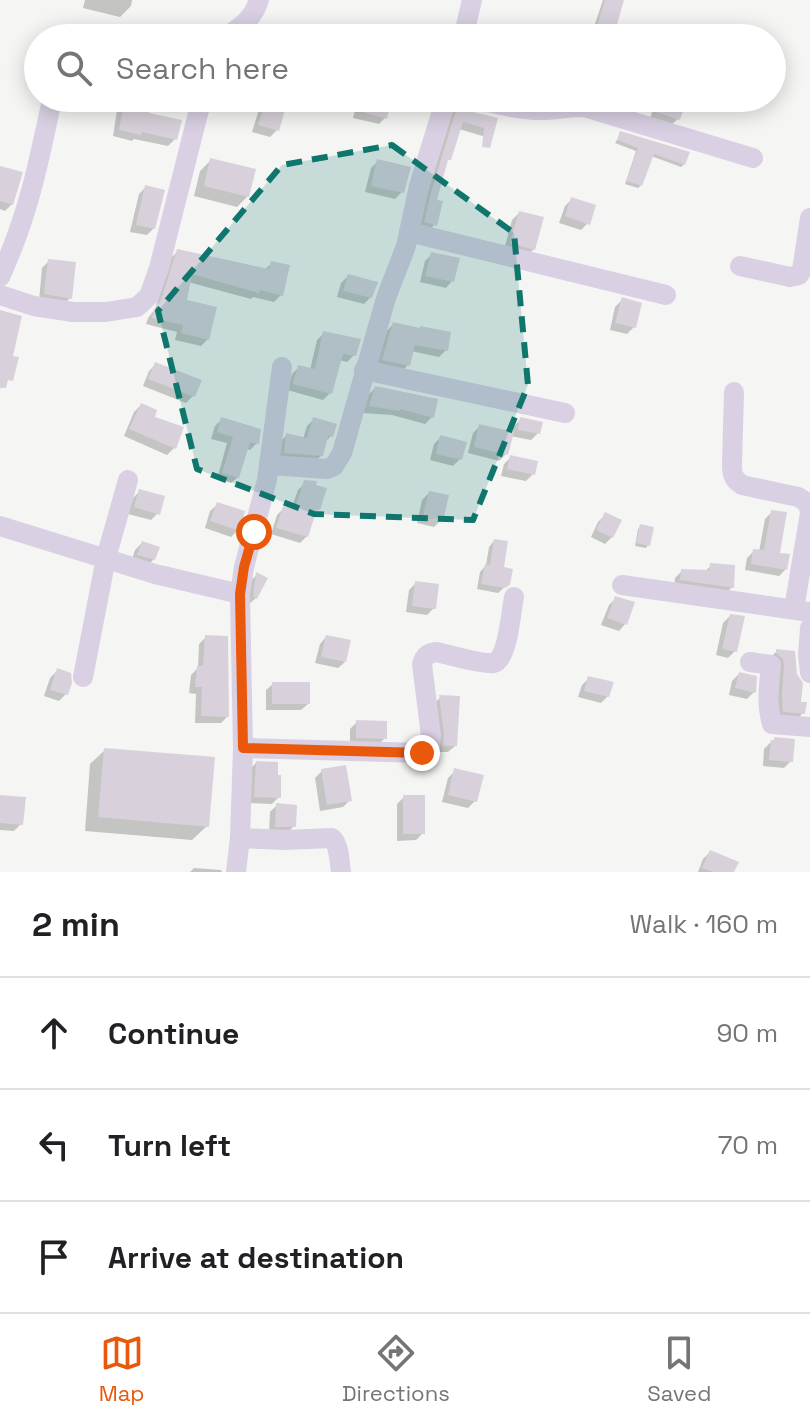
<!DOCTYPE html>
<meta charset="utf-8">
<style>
:root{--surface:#fff;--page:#f6f6f6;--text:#202124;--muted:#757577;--line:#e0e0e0;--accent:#ea580c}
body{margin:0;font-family:"Space Grotesk",sans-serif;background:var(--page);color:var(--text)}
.stop{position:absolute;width:24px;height:24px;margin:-18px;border:6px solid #ea580c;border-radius:50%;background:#fff}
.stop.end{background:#ea580c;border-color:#fff;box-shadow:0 2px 8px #0008}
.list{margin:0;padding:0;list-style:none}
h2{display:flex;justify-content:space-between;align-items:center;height:104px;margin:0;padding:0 32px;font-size:34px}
h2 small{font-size:26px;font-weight:400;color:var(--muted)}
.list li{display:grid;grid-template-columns:52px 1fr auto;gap:24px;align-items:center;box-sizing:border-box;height:112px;padding:0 32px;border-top:2px solid var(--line)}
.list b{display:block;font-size:30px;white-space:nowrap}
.list em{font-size:26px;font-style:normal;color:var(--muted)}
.icon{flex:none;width:44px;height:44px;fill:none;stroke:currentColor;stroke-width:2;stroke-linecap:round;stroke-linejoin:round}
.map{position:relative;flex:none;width:810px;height:872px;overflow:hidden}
.search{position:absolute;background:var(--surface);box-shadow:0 4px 20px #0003;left:24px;right:24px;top:24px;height:88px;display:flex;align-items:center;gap:20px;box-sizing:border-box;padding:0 28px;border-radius:44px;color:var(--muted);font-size:30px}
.sheet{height:440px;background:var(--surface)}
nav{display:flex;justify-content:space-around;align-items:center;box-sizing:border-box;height:112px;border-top:2px solid var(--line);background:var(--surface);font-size:22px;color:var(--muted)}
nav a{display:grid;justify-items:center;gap:4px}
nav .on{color:var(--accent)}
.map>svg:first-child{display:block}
.shadow{fill:#0003}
.building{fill:#d8d1db}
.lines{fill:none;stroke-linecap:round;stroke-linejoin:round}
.minor{stroke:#d9d0e3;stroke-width:20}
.route{stroke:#ea580c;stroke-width:10}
.marked{fill:#0f766e;fill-opacity:0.2;stroke:#0f766e;stroke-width:6;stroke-dasharray:16 10;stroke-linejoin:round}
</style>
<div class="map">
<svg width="810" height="872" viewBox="0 0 810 872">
<rect width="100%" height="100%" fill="#f5f5f3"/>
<g class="shadow">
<polygon points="85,0 132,0 131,6 120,17 83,8"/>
<polygon points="603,0 623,0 612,34 608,38 597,38 591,36"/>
<polygon points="119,98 149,98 146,115 175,139 168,146 134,139 132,141 113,136"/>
<polygon points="358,98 390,98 385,118 379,124 353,118"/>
<polygon points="510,98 547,98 542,103"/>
<polygon points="657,98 685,98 678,119 671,125 650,118"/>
<polygon points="266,102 277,130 270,137 252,132 259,109"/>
<polygon points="458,107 467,113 496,119 486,137 459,129 449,159 445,163 435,201 435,224 429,231 419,228 426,197 452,113"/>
<polygon points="621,134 684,164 681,167 651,156 641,185 638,188 625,184 636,151 615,143"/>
<polygon points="211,160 248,196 237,207 194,196 200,171"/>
<polygon points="377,162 402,192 395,199 365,192 371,168"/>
<polygon points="0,168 12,204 5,211 0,209"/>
<polygon points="146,187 154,228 147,235 130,232 139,194"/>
<polygon points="572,199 588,223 581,230 559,223 565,206"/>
<polygon points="519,213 534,249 527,255 504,250 512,220"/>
<polygon points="178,251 264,270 272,263 281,295 274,302 253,297 251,299 188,282 185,302 208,339 201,346 175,340 177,332 146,324 148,318 155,309 171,258"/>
<polygon points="432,254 452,281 446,288 420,282 425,261"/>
<polygon points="49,261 70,298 63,305 39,301 42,268"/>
<polygon points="348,276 371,297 364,304 337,297 341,283"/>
<polygon points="622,300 634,327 627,334 610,330 615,307"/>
<polygon points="393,324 446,350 439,357 411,351 408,365 401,372 376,367 387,331"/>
<polygon points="324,333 354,355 347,362 339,360 330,393 323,400 287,390 292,374 299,367 310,370 317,340"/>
<polygon points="156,364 193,396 186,403 143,386 149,371"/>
<polygon points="375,388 432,417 425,424 392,415 363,413 368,395"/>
<polygon points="141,405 174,448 167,455 124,436 134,412"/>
<polygon points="222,419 257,443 250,450 246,449 238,477 231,483 217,479 227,443 211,439 215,426"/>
<polygon points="314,419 331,436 324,443 322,455 314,462 278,459 280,442 287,435 303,439 307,426"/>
<polygon points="521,419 538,433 531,440 510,436 506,454 499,461 468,453 473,433 480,426 512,434 514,426"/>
<polygon points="441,437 460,459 453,466 430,460 434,444"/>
<polygon points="511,457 533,474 526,481 501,476 504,464"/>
<polygon points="305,483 318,509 314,513 307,536 300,543 271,534 277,515 284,508 291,510 298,490"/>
<polygon points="140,491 158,513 151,520 128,514 133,498"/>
<polygon points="429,493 441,520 434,527 417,523 422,500"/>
<polygon points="217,505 238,530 231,537 205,528 210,511"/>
<polygon points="772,512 777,555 786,569 779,576 745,570 747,558 754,551 759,552 765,519"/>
<polygon points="605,515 612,537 605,544 591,537 598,522"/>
<polygon points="641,526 648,545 646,548 635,546 638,529"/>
<polygon points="494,541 508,584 498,593 477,589 480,572 486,565 489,547"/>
<polygon points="142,543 154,559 147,566 131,562 135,550"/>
<polygon points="711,566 732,587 725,594 674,587 675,578 682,571 704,572"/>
<polygon points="257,575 256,598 249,604 250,581"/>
<polygon points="416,583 434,608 427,615 406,612 409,590"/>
<polygon points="616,598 625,624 619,631 601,625 609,605"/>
<polygon points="730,616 735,651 728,658 716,655 723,623"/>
<polygon points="206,637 227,717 221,723 195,723 196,694 189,693 191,675 198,668 199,644"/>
<polygon points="326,637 345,662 338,668 315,663 320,644"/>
<polygon points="777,651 793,653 799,704 803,713 797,719 777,717 771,657"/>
<polygon points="57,671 66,694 59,701 44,696 50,678"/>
<polygon points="739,674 755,678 754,692 747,699 729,695 732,681"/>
<polygon points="589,678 608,696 601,703 578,697 582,685"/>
<polygon points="273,684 308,704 301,710 266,710 266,690"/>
<polygon points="440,698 455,746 448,752 437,752 433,704"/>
<polygon points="357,722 385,738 378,745 350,744 350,729"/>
<polygon points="771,742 791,761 784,768 763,766 764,749"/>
<polygon points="105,750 207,826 192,840 85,831 90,764"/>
<polygon points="256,763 279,797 272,804 248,803 249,770"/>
<polygon points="322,771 349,801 343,807 320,811 315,778"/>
<polygon points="455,771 475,801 468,808 442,802 448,778"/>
<polygon points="0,797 21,824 14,831 0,830"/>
<polygon points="404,797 423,833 416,840 397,841 397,804"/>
<polygon points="276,806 294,826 287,833 269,833 270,812"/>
<polygon points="710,852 732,872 698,872 703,859"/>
<polygon points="194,868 221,870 222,872 190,872"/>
</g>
<g class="building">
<polygon points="605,0 624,0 614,35 596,30"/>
<polygon points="125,98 151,98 149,113 182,120 177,140 142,132 141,135 119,130"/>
<polygon points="362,98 392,98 387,119 359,111"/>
<polygon points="660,98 687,98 680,120 656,112"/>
<polygon points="266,100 286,106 279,131 258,125"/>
<polygon points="458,104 468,111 498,118 490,148 482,147 484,128 463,122 451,160 448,160 437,200 443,201 437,226 424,222 432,189"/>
<polygon points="620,131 690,152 685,165 654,154 642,186 626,181 638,148 617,140"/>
<polygon points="210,158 256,169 249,197 204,186"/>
<polygon points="377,159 411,167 404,193 371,186"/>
<polygon points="0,166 23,172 13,205 0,201"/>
<polygon points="145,185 165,190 155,229 136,225"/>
<polygon points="571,197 596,205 590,225 565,216"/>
<polygon points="519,211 544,217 535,250 510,243"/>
<polygon points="177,249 269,269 271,261 290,265 283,296 260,290 259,293 192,274 187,300 217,307 209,340 181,333 183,325 152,318 154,309 161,300"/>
<polygon points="431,252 460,258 454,282 425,276"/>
<polygon points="48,259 76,262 72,299 44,294"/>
<polygon points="348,274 378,282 372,298 343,291"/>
<polygon points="622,297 642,303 636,328 615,323"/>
<polygon points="0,310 22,316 13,356 19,357 13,381 8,380 6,388 0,388"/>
<polygon points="393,322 420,328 420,326 451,332 448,351 415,345 410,366 382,360"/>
<polygon points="323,331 361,339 356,356 343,354 332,394 293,384 298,365 315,369"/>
<polygon points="155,362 202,380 195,397 148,379"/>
<polygon points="375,386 438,399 434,418 400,409 400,411 369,406"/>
<polygon points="141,403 157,410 155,417 184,427 176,449 129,429"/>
<polygon points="221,417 261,429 259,444 250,442 239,478 222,473 233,437 217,432"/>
<polygon points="313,417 337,424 333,437 328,436 323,456 284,453 286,433 307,438"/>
<polygon points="520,417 543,422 540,434 518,430"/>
<polygon points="479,424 514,432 508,455 474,447"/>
<polygon points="440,435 467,442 462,460 436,454"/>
<polygon points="510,455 538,461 535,475 507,469"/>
<polygon points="304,480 317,481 316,485 327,488 320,510 317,509 308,537 276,528 283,506 295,509"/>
<polygon points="139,489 165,496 160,515 134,507"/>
<polygon points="429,491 449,495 443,521 423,516"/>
<polygon points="217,502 245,511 240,531 210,521"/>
<polygon points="771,510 787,512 780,553 790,554 787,570 751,564 753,549 764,550"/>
<polygon points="605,512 622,520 613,538 596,530"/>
<polygon points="640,524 654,527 650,546 636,543"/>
<polygon points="494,539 508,541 504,567 513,569 510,585 505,588 481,584 485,564 490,565"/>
<polygon points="142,541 160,547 155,560 137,555"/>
<polygon points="710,563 735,565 734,588 680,580 681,569 709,570"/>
<polygon points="256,572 268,578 257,599 253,597"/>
<polygon points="415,581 439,584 436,609 412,606"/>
<polygon points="615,596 635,602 627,625 607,618"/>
<polygon points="730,614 745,616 737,652 722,649"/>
<polygon points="205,635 228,636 229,717 201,716 202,687 195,687 197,666 203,666"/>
<polygon points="326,635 351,640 346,662 321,657"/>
<polygon points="776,649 795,651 797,674 803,683 801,702 807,702 805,714 783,712 782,695 784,666 783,659 776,653"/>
<polygon points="57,668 71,673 72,683 68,695 50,690"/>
<polygon points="739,672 757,676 756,693 735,688"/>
<polygon points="588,676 614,682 609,697 584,691"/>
<rect x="272" y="682" width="38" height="22"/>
<polygon points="439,695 460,696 457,746 443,746 444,734"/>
<polygon points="356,720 387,721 387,739 356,738"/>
<polygon points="774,737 795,739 793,762 769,760 771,740 774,740"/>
<polygon points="104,748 215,757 209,827 98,817"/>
<polygon points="256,761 278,762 278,775 281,775 281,798 254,797"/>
<polygon points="346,765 352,801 327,805 321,769"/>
<polygon points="454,768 484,775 477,802 448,795"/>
<polygon points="0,795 26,797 23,825 0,823"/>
<rect x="403" y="795" width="22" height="39"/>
<polygon points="276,803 297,805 296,827 275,827"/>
<polygon points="710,850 739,862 734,872 713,872 702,868"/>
</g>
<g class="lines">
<g class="minor">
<path d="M224 38C240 27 253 20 259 0"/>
<polyline points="463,38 472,0"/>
<path d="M471 98C494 103 517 110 540 110 555 110 569 107 584 107L753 158"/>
<polyline points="409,232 666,295"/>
<polyline points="740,266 790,277 799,275 802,270 810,218"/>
<path d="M0 277C27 218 38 167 51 104"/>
<polyline points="0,295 34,306 73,312 106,312 137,307 149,296 159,268 202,98"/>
<polyline points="364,370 565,413"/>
<path d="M734 392 732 464C732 474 733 479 742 485L798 497C806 501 809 504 810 513L794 609"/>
<polyline points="269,465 282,367"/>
<polyline points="0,526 155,574 240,594"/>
<polyline points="622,585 810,612"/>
<polyline points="810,628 808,655 810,673"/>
<path d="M750 662 771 665C769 685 766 704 772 724L810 727"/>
<polyline points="83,677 106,558 128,480"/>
<path d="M243 748 422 753 428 751 430 745 431 736 422 664C425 655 428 653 437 652 449 655 484 665 494 663 508 659 511 611 514 597"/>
<path d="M240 838 285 840 332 838C340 846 339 861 341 872"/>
<polyline points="236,872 240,838 243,748 240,594 244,567 267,480 269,465 327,469 334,466 342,453 386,298 406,246 419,186 446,98"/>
</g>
</g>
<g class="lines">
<polyline class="route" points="254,532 244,567 240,594 243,748 422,753"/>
</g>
<path class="marked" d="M392 145 514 233 528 385 473 520 314 514 197 469 158 311 282 165Z"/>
</svg>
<div class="stop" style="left:254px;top:532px"></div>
<div class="stop end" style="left:422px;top:753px"></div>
<div class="search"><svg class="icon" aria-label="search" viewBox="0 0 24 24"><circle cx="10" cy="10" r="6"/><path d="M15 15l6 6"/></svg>Search here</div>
</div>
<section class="sheet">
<h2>2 min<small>Walk · 160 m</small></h2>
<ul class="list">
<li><svg class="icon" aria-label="ahead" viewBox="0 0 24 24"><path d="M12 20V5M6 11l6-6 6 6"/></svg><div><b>Continue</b></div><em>90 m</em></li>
<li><svg class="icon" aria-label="left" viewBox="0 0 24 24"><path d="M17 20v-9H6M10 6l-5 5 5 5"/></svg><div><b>Turn left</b></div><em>70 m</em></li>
<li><svg class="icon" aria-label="arrive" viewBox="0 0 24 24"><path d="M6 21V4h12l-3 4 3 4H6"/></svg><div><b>Arrive at destination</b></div></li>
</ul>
</section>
<nav>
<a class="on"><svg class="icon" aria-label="map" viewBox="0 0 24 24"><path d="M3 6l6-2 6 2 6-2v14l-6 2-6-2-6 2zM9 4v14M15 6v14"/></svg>Map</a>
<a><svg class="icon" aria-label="directions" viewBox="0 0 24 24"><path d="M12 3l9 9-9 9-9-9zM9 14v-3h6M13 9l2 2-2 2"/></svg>Directions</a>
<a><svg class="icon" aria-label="saved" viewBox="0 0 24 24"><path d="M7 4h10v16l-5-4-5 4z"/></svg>Saved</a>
</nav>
